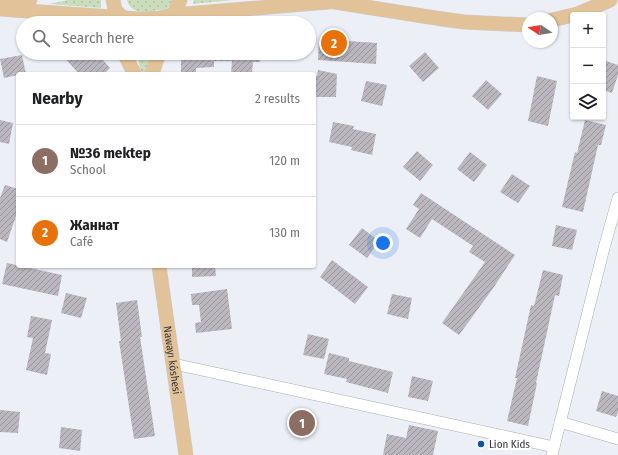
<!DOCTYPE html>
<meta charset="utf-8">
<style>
:root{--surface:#fff;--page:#f2f2f2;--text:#202124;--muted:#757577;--line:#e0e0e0;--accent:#0f56a5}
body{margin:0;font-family:"Fira Sans Condensed",sans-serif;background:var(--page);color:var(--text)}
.controls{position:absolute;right:12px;top:12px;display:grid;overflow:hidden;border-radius:4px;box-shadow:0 1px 3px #0004}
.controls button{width:36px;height:36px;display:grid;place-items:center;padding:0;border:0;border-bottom:1px solid var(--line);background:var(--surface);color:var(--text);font:20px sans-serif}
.compass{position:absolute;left:522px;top:12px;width:36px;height:36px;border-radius:50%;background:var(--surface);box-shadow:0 1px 3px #0004;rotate:282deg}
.you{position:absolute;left:383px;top:243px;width:14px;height:14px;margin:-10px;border:3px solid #fff;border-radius:50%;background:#1a73e8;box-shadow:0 0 0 6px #1a73e833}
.badge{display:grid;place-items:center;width:26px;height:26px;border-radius:50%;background:var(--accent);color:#fff;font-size:13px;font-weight:700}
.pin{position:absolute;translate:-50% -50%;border:2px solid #fff;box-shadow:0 1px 4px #0006}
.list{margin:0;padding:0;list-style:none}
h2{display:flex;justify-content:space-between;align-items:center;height:52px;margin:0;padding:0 16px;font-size:17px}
h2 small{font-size:13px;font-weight:400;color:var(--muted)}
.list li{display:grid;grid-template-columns:26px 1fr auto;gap:12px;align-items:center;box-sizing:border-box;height:72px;padding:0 16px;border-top:1px solid var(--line)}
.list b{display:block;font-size:15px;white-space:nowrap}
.list p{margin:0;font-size:13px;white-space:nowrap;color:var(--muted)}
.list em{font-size:13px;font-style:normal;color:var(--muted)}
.icon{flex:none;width:22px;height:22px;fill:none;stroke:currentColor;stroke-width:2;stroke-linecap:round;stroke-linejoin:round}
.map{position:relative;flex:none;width:618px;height:455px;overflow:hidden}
.search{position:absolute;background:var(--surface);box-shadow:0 1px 3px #0004;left:16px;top:16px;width:300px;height:44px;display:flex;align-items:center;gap:10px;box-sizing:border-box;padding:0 14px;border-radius:22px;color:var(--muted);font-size:15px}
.panel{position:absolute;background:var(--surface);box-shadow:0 1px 3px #0004;left:16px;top:72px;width:300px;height:196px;border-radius:4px}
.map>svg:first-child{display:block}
.grass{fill:url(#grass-dots)}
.building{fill:url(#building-hatch)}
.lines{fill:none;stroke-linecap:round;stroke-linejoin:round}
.minor-casing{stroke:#aaacb2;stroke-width:12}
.major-casing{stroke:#cececf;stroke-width:15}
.minor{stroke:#fff;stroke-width:11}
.major{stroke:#e2c298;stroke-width:14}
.poi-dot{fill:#0f56a5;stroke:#fff;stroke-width:1.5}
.labels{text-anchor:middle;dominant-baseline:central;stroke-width:4;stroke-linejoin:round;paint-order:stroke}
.street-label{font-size:11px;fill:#323336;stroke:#fff}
.poi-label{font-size:11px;fill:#323336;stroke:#fff;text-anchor:start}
</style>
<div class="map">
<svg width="618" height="455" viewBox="0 0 618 455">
<defs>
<pattern id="grass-dots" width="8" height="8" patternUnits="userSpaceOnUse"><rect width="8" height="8" fill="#cbddbb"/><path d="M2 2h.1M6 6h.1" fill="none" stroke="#afbea1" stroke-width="1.8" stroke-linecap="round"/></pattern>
<pattern id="building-hatch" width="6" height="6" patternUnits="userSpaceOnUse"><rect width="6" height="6" fill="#bbb7be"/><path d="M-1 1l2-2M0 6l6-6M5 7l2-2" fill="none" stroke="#99959b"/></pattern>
</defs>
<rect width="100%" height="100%" fill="#edeff6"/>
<g class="grass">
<polygon points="68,0 101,0 101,8 49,4"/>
<path d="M127 0H172V3L167 9C152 10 132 18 127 0Z"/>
<polygon points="194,0 233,0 193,4"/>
<polygon points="137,53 152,53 145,74 141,74"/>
</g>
<g class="building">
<polygon points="319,39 377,43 376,64 318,60"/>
<polygon points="425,52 439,68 423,82 409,66"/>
<polygon points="60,53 83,53 89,59 97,53 110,68 104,74 79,74"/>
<polygon points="181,53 260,53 260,62 253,62 252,74 231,74 232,61 214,61 214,67 196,68 196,74 181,74"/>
<polygon points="22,55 26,74 18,74 18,75 4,78 0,59"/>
<polygon points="603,60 618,65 618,75 612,93 603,90"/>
<polygon points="318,70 337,74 336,97 315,97 315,76 317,76"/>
<polygon points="537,76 557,81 548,126 528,121"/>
<polygon points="486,80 502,94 488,110 472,96"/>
<polygon points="366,81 387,85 382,106 361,101"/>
<polygon points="0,120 13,123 9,144 0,142"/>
<polygon points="585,120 606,125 601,145 598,145 583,212 562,207 575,152 577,153"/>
<polygon points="333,122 354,126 353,129 376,134 372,155 351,150 352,147 329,142"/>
<polygon points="417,151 433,165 420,181 403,167"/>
<polygon points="470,152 487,165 474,182 457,169"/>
<polygon points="512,174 530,186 518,203 500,192"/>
<polygon points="5,185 18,189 18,210 7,242 0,239 0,198"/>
<polygon points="421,193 515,255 494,287 459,335 442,323 485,262 469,252 473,246 432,219 420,238 406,229 419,209 413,205"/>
<polygon points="556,225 577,230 572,250 552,246"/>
<polygon points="362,228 379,241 367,258 349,245"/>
<polygon points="332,260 368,287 355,304 320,277"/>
<polygon points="7,263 62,275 58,296 2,284"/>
<polygon points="192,266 215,266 216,276 192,277"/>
<polygon points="543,270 563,275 559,296 555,295 536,383 537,383 528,426 507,421 517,378 515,378 531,305 534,306"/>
<polygon points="227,289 232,329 196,333 195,323 201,322 199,305 192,305 191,294"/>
<polygon points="66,293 87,298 81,318 61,313"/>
<polygon points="392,294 412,298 408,319 387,314"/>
<polygon points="137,300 142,337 140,337 155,436 134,439 119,341 121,341 116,303"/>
<polygon points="31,316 52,320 45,353 51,354 47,375 26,370 33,338 27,337"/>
<polygon points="308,334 329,339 324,359 303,355"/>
<polygon points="329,353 349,358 349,361 393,372 388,393 346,382 347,379 324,374"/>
<polygon points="412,376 433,381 428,401 408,397"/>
<polygon points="602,391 618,396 618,412 616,417 596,411"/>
<polygon points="0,410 20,412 18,433 0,432"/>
<polygon points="409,425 438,431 433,455 383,455 387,434 406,438"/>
<polygon points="61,427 82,430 80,451 59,448"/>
</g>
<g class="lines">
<g class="minor-casing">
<g id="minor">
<polyline points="174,364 554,447"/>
<polyline points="560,422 618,439"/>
<polyline points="552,455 604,248 618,198"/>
</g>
</g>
<g class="major-casing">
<g id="major">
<polyline points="113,0 115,10 124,19 125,23"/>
<polyline points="322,0 442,19 464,22 528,25"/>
<polyline points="7,3 30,0"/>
<polyline points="0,9 140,19 159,18 173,15 329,2"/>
<polyline points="574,15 580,13 610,0"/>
<polyline points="552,20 573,15"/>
<polyline points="171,21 180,0"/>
<polyline points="124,53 134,73"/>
<polyline points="152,74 159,53"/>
<path id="s1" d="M159 266 186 455"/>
</g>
</g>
<use href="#minor" class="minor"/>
<use href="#major" class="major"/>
</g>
<circle class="poi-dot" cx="481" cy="444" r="4"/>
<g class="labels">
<g class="street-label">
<text stroke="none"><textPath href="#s1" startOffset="95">Nawayı kóshesi</textPath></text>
</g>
<g class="poi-label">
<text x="489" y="444">Lion Kids</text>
</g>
</g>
</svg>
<div class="controls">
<button>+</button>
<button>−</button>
<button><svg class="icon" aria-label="layers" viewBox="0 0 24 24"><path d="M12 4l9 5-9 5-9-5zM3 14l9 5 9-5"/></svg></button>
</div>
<svg class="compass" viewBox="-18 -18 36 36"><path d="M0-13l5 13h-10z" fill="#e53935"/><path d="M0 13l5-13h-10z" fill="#757577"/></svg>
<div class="you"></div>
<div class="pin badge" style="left:302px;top:423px;background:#8d6e63">1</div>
<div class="pin badge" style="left:334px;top:43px;background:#e8710a">2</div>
<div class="search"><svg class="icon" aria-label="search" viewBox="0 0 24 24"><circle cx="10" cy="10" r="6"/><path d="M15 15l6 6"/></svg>Search here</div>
<section class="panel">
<h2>Nearby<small>2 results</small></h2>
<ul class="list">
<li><span class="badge" style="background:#8d6e63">1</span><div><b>№36 mektep</b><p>School</p></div><em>120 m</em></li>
<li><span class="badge" style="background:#e8710a">2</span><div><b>Жаннат</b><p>Café</p></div><em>130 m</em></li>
</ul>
</section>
</div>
